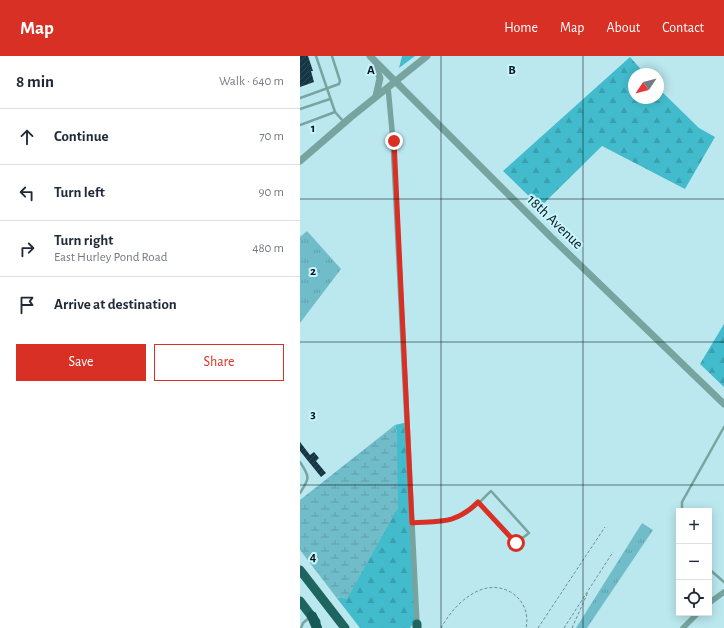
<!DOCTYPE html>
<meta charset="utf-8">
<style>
:root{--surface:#fff;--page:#f2f2f3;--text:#1f2937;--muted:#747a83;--line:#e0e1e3;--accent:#d93025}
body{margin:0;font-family:"Alegreya Sans",sans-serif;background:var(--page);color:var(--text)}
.controls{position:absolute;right:12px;bottom:12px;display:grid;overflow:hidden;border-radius:0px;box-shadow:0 2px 10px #0003}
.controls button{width:36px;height:36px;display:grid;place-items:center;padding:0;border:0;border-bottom:1px solid var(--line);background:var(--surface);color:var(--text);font:20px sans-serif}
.compass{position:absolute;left:328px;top:12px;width:36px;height:36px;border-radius:50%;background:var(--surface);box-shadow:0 2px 10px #0003;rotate:235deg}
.stop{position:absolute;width:12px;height:12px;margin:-9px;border:3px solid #d93025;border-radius:50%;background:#fff}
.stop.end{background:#d93025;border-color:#fff;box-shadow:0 1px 4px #0008}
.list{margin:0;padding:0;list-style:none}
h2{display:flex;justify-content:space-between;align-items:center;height:52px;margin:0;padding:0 16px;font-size:17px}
h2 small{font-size:13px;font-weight:400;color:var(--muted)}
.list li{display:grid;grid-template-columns:26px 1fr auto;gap:12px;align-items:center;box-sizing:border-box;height:56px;padding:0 16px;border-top:1px solid var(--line)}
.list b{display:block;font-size:15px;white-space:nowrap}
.list p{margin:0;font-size:13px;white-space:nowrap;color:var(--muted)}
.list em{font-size:13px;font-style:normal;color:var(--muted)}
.actions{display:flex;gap:8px;padding:12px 16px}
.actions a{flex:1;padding:9px 0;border:1px solid var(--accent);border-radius:0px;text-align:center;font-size:14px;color:var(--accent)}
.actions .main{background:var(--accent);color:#fff}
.icon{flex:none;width:22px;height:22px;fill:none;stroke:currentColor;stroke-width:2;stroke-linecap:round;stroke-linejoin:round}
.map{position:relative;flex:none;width:424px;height:572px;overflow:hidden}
header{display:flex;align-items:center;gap:24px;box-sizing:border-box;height:56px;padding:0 20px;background:var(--accent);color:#fff}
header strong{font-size:19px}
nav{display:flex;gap:22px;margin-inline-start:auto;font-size:14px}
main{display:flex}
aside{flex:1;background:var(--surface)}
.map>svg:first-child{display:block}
.grass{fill:url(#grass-tufts)}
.forest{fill:url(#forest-firs)}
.wetland{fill:url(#wetland-marsh)}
.building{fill:url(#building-hatch)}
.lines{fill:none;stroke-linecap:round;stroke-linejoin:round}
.path{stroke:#6d8d93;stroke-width:1;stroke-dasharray:3 2;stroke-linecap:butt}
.service{stroke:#78a4a0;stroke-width:2.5}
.minor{stroke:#78a4a0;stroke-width:5.5}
.tertiary{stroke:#78a4a0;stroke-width:7}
.trunk{stroke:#1e6560;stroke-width:9}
.motorway{stroke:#185a55;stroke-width:10}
.route{stroke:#d93025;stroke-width:5}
.grid{fill:none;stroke:#051518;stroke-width:1;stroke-opacity:0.55}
.labels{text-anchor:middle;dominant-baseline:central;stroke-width:4;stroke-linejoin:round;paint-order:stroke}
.street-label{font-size:15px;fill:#051518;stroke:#c8f5fd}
.grid-label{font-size:13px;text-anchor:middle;font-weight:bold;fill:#051518;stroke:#c8f5fd;stroke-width:4;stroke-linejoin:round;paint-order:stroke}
</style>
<header>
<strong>Map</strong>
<nav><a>Home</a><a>Map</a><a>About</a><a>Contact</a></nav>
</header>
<main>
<aside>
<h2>8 min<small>Walk · 640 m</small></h2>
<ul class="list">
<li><svg class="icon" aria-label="ahead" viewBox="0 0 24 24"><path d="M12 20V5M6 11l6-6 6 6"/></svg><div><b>Continue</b></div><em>70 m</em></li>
<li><svg class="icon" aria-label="left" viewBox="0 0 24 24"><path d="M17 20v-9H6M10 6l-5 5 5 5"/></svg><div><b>Turn left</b></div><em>90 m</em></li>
<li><svg class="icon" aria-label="right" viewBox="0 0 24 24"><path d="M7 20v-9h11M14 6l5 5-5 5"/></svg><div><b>Turn right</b><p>East Hurley Pond Road</p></div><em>480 m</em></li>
<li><svg class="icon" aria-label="arrive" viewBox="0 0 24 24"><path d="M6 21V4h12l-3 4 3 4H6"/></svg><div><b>Arrive at destination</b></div></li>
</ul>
<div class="actions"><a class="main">Save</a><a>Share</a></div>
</aside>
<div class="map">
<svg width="424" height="572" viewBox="0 0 424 572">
<defs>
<pattern id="grass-tufts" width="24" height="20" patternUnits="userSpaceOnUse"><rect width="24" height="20" fill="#70bcc9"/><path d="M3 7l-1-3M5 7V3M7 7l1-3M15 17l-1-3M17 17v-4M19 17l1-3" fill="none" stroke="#60a1ac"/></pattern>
<pattern id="forest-firs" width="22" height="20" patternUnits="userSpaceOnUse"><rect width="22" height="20" fill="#42bbcd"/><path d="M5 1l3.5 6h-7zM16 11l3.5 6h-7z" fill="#38a0af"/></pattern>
<pattern id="wetland-marsh" width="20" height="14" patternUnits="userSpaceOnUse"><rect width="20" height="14" fill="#70bcc9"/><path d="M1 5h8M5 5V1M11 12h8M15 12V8" fill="none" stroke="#60a1ac"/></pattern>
<pattern id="building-hatch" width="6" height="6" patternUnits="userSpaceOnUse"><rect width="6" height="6" fill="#143645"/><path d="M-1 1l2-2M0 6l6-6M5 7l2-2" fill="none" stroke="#2c4a57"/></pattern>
</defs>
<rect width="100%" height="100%" fill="#bbe8ef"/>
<g class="grass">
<polygon points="7,175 41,213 0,267 0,181"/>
<polygon points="342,467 353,474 287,572 276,572"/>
</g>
<g class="forest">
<polygon points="102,0 115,0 99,12"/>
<polygon points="330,1 345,18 334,18 334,42 358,42 358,32 399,72 415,81 385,133 302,90 240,151 203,115"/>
<polygon points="424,268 424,331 400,308"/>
<polygon points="108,366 118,562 110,572 60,572 36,541 40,542 97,377 95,369"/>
</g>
<polygon class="wetland" points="95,369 97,377 98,452 47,543 36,541 0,494 0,444"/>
<g class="building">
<polygon points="0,0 8,0 13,15 11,15 14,26 0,31"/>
<polygon points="0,386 10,399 14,396 19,402 16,405 26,417 21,421 0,395"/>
</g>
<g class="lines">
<g class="path">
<path d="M141 572C150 556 163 541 180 534 206 524 232 545 226 572"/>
<polyline points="238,572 305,471"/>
<polyline points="264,572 313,496"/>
<polyline points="272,572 288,536"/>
</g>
<g class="service">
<polyline points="16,0 35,56 43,65"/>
<polyline points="0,42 39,28 40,25 32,0"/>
<polyline points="0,53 30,43"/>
<polyline points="0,69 35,56"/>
<path d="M0 406C10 421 10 422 0 437"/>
<polyline points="382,455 382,446 424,371"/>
<path d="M112 467C130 466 149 467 165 458 175 453 183 442 191 435L229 477 216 487 178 446"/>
<polyline points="409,513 424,526"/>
<polyline points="1,572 3,567 9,562"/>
</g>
<g class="minor">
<polyline points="88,31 93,85 117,568"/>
<polyline points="409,547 424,536"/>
<polyline points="383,572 398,557"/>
</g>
<g class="tertiary">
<polyline points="70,0 252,182 424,348"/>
<polyline points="75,10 80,22 76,40"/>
<polyline points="0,105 51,61 127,0"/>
</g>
<g class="trunk">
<polyline points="0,514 45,572"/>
<polyline points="0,545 16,566"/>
<polyline points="117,572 117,568"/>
</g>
<polyline class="motorway" points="12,560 17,572"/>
</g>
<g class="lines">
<path class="route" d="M94 85 112 467C141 465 156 468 178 446L216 487"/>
</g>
<path class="grid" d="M141 0V572M283 0V572M0 143H424M0 286H424M0 429H424"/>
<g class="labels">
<g class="street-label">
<text transform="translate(255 166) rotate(44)">18th Avenue</text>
</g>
</g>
<g class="grid-label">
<text x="71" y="18">A</text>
<text x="212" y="18">B</text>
<text x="13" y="76">1</text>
<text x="13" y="219">2</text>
<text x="13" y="362">3</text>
<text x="13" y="505">4</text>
</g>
</svg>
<div class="controls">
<button>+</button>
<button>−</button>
<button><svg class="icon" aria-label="locate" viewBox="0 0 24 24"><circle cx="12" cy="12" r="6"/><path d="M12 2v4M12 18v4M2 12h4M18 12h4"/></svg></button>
</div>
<svg class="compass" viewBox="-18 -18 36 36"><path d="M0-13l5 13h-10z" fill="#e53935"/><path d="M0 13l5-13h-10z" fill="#747a83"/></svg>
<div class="stop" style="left:216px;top:487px"></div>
<div class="stop end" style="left:94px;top:85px"></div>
</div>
</main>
